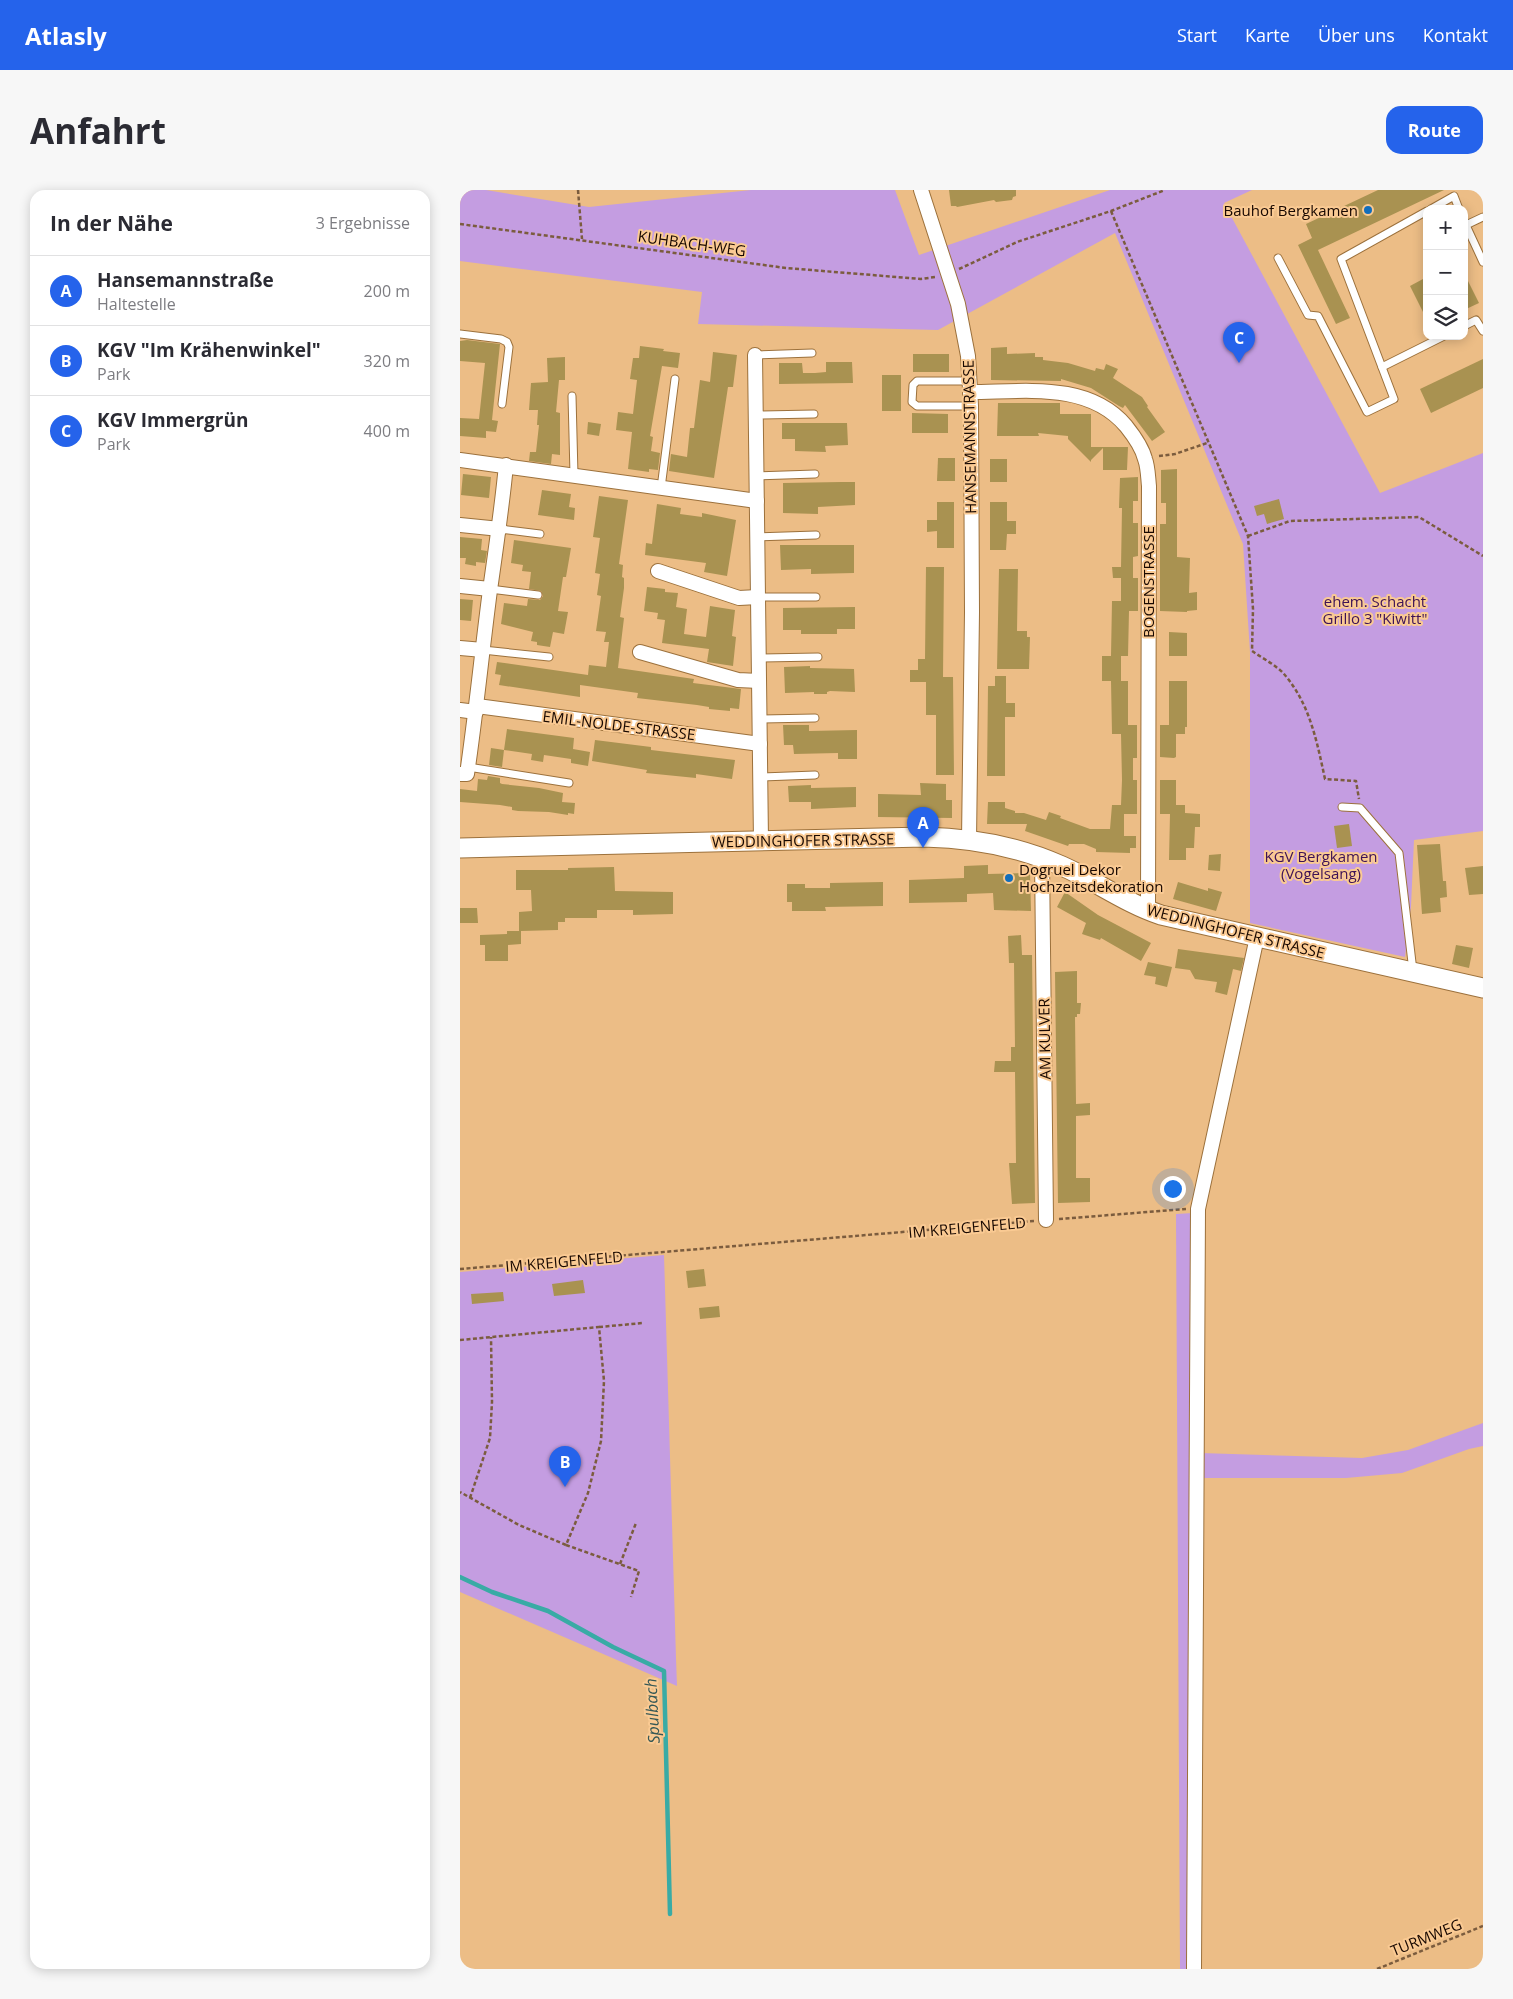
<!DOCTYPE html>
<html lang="de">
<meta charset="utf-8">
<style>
:root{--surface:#fff;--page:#f7f7f7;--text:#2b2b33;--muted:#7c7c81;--line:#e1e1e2;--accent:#2563eb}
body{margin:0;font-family:"Open Sans",sans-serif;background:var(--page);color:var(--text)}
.controls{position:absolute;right:15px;top:15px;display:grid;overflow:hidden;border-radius:10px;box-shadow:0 2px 12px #0003}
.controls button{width:45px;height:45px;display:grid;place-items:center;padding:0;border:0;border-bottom:1px solid var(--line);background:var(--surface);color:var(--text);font:25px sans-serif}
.you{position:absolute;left:712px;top:998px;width:18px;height:18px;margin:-12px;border:4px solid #fff;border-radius:50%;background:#1a73e8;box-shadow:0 0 0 8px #1a73e833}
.badge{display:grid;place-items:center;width:32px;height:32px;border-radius:50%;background:var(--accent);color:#fff;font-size:16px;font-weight:700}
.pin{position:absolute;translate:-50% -41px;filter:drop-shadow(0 1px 2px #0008)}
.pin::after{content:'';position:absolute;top:26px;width:18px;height:15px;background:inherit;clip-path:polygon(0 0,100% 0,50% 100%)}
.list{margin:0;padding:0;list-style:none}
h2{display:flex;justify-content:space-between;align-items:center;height:65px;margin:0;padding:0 20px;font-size:21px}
h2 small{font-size:16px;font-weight:400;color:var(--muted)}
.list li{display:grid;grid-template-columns:32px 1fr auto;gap:15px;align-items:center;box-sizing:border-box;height:70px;padding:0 20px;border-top:1px solid var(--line)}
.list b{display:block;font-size:19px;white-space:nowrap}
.list p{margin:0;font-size:16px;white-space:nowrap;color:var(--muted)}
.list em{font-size:16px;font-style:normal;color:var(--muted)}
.icon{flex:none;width:28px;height:28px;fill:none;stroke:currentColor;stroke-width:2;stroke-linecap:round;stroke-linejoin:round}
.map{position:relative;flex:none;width:1023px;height:1779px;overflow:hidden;border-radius:15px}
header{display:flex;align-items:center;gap:30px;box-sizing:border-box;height:70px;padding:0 25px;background:var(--accent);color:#fff}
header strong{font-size:24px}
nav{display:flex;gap:28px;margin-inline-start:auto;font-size:18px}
.intro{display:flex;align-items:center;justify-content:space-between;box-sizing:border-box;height:120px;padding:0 30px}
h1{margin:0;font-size:35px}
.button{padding:12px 22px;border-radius:15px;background:var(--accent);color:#fff;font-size:18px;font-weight:700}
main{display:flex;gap:30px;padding:0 30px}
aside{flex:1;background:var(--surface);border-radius:15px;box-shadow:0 2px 12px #0003}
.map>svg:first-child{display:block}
.green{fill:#c49de1}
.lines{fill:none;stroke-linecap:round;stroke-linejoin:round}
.stream{stroke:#39aba5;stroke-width:4.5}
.building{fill:#a99251}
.lane-casing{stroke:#9c713c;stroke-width:9}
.street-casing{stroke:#9c713c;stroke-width:16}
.secondary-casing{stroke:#9c713c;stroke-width:21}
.path{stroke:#7b5c3e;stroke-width:2.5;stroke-dasharray:4 2.5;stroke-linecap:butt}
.lane{stroke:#fff;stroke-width:7}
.street{stroke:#fff;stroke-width:14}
.secondary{stroke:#fff;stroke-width:19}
.poi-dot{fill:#126ebb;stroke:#faca93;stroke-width:2}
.labels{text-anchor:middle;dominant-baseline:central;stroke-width:4;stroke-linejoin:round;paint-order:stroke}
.poi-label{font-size:15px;fill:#180800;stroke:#faca93;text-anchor:end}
.street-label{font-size:15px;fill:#180800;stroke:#faca93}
.park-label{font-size:15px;fill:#3d1256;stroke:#faca93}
.water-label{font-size:16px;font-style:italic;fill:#355755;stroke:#faca93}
</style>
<header>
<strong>Atlasly</strong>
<nav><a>Start</a><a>Karte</a><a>Über uns</a><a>Kontakt</a></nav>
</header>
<div class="intro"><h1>Anfahrt</h1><a class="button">Route</a></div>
<main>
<aside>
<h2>In der Nähe<small>3 Ergebnisse</small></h2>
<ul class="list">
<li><span class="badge">A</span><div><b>Hansemannstraße</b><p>Haltestelle</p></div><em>200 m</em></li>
<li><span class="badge">B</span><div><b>KGV &quot;Im Krähenwinkel&quot;</b><p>Park</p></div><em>320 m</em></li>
<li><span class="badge">C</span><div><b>KGV Immergrün</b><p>Park</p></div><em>400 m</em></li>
</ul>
</aside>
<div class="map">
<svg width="1023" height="1779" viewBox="0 0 1023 1779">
<rect width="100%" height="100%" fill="#ecbd86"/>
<g class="green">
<polygon points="0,0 26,0 129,17 291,0 435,0 459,65 650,0 792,0 764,13 920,303 1023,263 1023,641 954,650 951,716 945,767 790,733 790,462 783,354 655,43 478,140 238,134 242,102 0,71"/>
<polygon points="733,1023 730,1779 720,1779 716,1024"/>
<polygon points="204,1065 216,1468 217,1496 0,1402 0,1082"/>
<polygon points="1023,1233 1023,1256 1009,1259 942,1283 886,1288 744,1288 740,1263 902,1268 948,1260"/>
</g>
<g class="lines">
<polyline class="stream" points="0,1387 32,1402 88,1421 153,1457 204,1481 210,1724"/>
</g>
<g class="building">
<polygon points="489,0 556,0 556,6 553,7 552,10 536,12 534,10 497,17 496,16 491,16"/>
<polygon points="918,0 984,0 858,60 890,128 876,134 838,55 852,48 846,34"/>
<polygon points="1004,83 1019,113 1004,120"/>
<polygon points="963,89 967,97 967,130 950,96"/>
<polygon points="7,150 40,154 32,230 38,231 36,242 26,241 26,248 0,246 0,228 19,229 25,173 0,171 0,151"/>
<polygon points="180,156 204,159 203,161 220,163 218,178 202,176 190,246 193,247 191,261 200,263 198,280 189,279 189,282 168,279 172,242 156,240 158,222 173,224 177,190 170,189 173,168 179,168"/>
<polygon points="547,157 547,164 575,163 575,167 583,167 583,170 608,173 635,181 636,178 644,180 646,174 658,179 653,188 682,207 688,216 687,217 705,242 692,251 665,215 663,218 659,216 631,198 601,189 601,191 531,190 531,158"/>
<polygon points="253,162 277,165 273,197 268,197 254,288 209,281 211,264 227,267 230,238 234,238 240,190 250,192"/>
<rect x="453" y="164" width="36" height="18"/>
<polygon points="105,167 105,190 99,190 96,222 100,223 100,265 92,264 91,274 69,271 70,262 76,262 79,235 77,235 78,220 69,220 71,193 88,192 87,168"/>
<polygon points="1023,169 1023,198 971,223 960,199"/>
<polygon points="366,172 392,172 393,193 319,194 319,173 342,173 343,183 355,183 366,182"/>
<rect x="422" y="185" width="19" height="36"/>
<polygon points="538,213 600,213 600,224 631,224 631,257 668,257 667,280 643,280 643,258 631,270 631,272 608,249 608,246 578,243 579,246 537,246"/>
<polygon points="452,223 488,224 488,243 452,243"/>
<polygon points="128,232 141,234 139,246 127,244"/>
<polygon points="322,233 387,233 388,255 365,256 366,262 335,261 335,249 322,249"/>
<polygon points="478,268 495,268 495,291 477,291"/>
<rect x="530" y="269" width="17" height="23"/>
<polygon points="717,279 717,367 730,368 729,403 737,402 737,420 727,421 727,422 700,421 700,334 706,334 706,313 701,313 701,280"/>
<polygon points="3,284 31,287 29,308 1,305"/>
<polygon points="678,287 678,311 673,311 673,333 678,333 678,366 673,367 673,388 678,388 678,421 669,421 668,466 655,466 661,466 661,491 642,491 642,466 651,466 652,411 661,411 661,388 653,388 652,377 661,377 662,318 659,318 660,288"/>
<polygon points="381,292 395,292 395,315 358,317 358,324 323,323 323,293"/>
<polygon points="82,300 111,304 109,317 115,318 114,330 78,325"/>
<polygon points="139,306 168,310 159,374 163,375 162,387 164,388 164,398 160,427 164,428 158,478 234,489 233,493 281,499 279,519 270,518 270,521 249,519 249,517 237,515 177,508 178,503 120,495 120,507 39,495 41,485 35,484 37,472 128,485 129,475 146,477 149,452 144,452 146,442 136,441 141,406 137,405 140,384 135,383 140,348 133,347"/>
<polygon points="819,309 824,329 807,334 804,324 797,326 794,316"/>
<polygon points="477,312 494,312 494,358 477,358 477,341 467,342 467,330 477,330"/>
<polygon points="530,312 547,312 547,331 556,331 556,344 547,344 546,360 530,360"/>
<polygon points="197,314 221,318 220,324 242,327 242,323 276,330 267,386 244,382 246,373 185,365 186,353 192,354"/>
<polygon points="0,347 22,349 21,360 27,361 25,373 16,372 16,376 5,374 6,368 0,368"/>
<polygon points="54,350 111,358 106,387 103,387 98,421 108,422 104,444 93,442 90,457 77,455 77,452 71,451 73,442 41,434 44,413 67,416 68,409 80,410 83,406 81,401 69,399 71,382 62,381 63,375 51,373"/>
<polygon points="320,355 394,355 394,383 351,384 351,379 321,380"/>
<polygon points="466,377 484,377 483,487 493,487 494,585 476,585 476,525 466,525 466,492 450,492 450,480 458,480 458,469 465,469"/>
<polygon points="539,379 558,379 557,441 567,441 567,447 570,447 569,479 537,479"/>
<polygon points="187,397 205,399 205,402 218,403 216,417 227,419 224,444 246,447 250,416 275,420 272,446 276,447 273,476 247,472 249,459 202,453 205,430 197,429 198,423 184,421"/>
<polygon points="0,409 13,410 11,431 0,430"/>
<polygon points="395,417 395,439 377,439 377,444 341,444 341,440 323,440 323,418"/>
<polygon points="709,442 727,443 727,466 709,466"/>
<polygon points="350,476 350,478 394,479 395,502 370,501 367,502 367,504 354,504 354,502 325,503 324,477"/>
<polygon points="535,486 546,486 546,513 555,513 555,527 545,527 545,586 527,586 528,496 535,496"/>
<polygon points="651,491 668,491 668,535 677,535 677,568 673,568 673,590 677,590 677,624 664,624 664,646 676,646 676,658 670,658 670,663 636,662 636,659 624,654 609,654 608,656 565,641 567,634 527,634 528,612 545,612 545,618 555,621 555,623 564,623 586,630 589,622 601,626 600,628 630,639 650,639 652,615 661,615 662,590 661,544 652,544"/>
<polygon points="709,491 727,491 727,537 725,537 725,544 716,544 716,567 714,568 700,567 700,535 709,535"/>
<polygon points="323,535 349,535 349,541 397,540 397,569 378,569 378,563 334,564 333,555 324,555"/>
<polygon points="47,539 114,548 113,559 130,562 128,576 111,573 111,569 84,565 83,572 71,570 72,564 44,560"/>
<polygon points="135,550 191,557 191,560 275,570 272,589 236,584 236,588 186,583 187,580 132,571"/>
<polygon points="31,558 44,560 42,577 29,575"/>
<polygon points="28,586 40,588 40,593 42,594 79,598 103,603 102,612 115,613 114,624 108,623 108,625 89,622 58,621 52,620 52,617 40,615 0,612 0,599 17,601 18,589 27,590"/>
<polygon points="700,590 716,590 716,615 725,615 725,623 740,624 740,637 735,637 734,658 726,658 726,670 709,670 710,624 700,624"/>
<polygon points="460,593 486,594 486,610 492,610 492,628 418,627 418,604 461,605"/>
<polygon points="351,595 351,598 396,597 396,617 351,619 351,612 329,612 328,596"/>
<polygon points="889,634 892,656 877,658 874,636"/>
<polygon points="980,654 983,691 986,691 987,707 980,708 981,722 962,724 957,655"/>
<polygon points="761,664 760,681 748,680 749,665"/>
<polygon points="528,675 528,684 570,683 571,721 534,720 533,703 507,704 507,712 449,713 449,690 504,688 504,676"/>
<polygon points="1023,676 1023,704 1009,705 1005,678"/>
<polygon points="154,677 155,701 213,702 213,724 173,725 173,720 137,720 137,728 105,728 105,732 98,732 98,740 61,741 61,754 48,755 48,771 25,771 25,755 20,755 20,745 47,744 47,741 59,741 59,722 72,721 71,700 56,700 56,680 108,680 108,678"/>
<polygon points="423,692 423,716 365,717 366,721 332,721 332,712 327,712 327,694 345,694 345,698 370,698 370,693"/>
<polygon points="718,692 748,701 748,698 762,702 756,721 713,709"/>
<polygon points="605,702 638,725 691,753 681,771 641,748 640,750 622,744 626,733 597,717"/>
<polygon points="0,718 17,718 18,733 0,733"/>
<polygon points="561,745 562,765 572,765 575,1013 552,1014 549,973 556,973 555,882 534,882 535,871 551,871 551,857 555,857 554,773 549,773 548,746"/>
<polygon points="996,755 1013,758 1009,778 992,774"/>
<polygon points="718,759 784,768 781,781 773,779 767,805 755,802 757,792 735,789 730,780 715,778"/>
<polygon points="688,772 712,777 707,797 695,794 696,787 684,785"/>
<polygon points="617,781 617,813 621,813 620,824 617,824 617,827 615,827 616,914 630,913 630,925 616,926 616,988 630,988 630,1012 598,1013 595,782"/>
<polygon points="244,1079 246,1096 228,1098 226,1081"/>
<polygon points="123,1090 125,1103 94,1106 92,1094"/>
<polygon points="43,1102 44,1111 12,1114 11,1104"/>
<polygon points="259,1116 260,1127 240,1129 239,1118"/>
</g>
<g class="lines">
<g class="lane-casing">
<g id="lane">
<polyline points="971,19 994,6 999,19"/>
<polyline points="1004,31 1023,72"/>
<polyline points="1006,35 1023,27"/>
<polyline points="818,68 848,125 858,126 907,222 934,209 881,69 967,21"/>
<polyline points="1004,136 1016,130 1023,141"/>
<polyline points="0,144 41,149 47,152 49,157 42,214"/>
<polyline points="295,165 352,163"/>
<polyline points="922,177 984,146"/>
<polyline points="510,191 457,191 453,195 452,212 457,216 511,216"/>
<polyline points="112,206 114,285"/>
<polyline points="296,225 354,224"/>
<polyline points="297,286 355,284"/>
<polyline points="201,298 215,189"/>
<polyline points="40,339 80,344"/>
<polyline points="297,347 356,345"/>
<polyline points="30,399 78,405"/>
<polyline points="298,407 356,407"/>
<polyline points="23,460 89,467"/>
<polyline points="299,468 358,467"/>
<polyline points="300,529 355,528"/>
<polyline points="8,577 109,593"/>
<polyline points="301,587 355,585"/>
<polyline points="882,617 900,618 939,663 953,781"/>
</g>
</g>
<g class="street-casing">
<g id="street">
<polyline points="461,0 498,114 508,166 511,216 512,422 509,650"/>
<polyline points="295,165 301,651"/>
<path d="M510 202C563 202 628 191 666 236 674 246 682 257 685 269 688 277 688 287 689 296L688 720"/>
<polyline points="0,270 297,311"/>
<polyline points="0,335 40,339"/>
<polyline points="198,381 279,408 298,407"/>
<polyline points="0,396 30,399"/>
<polyline points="0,458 23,460"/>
<polyline points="180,462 278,490 299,491"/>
<polyline points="17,516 300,554"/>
<polyline points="0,520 16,522"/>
<path d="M0 584H7C16 523 22 461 30 400 36 358 42 317 46 275"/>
<polyline points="582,668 586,1030"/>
<polyline points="734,1779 738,1019 797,747"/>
</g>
</g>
<g class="secondary-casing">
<path id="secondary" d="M0 658 464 647C512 648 558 656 602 676 636 691 665 713 701 725L1023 798"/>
</g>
<g class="path">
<polyline points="118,0 122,49"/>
<path d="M651 21 788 346 793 419 792 461C802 468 816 475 824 484 850 514 857 552 865 589L896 591 899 609"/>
<polyline points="0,34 326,78 461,89 475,87"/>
<polyline points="499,79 557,52 651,21 705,0"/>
<polyline points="699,266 715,264 747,253"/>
<polyline points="788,346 830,331 959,327 1023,366"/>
<polyline points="599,1029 726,1019"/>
<polyline points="0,1079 574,1031"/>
<polyline points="139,1137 183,1133"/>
<polyline points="0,1150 139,1137 144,1191 141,1251 128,1303 106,1355 59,1335 0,1302"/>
<polyline points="10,1308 30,1248 32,1212 31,1147"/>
<polyline points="106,1355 179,1381 171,1407"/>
<polyline points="160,1374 176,1333"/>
<polyline points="917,1779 1023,1736"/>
</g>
<use href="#lane" class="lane"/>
<use href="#street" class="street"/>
<use href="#secondary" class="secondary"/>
</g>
<g class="poi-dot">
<circle cx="908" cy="20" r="5"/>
<circle cx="549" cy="688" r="5"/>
</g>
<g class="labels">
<g class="poi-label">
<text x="898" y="20">Bauhof Bergkamen</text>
<text x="559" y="679" text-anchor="start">Dogruel Dekor<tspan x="559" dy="17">Hochzeitsdekoration</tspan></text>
</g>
<g class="street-label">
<text transform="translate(232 53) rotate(8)">KUHBACH-WEG</text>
<text transform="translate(509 247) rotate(-91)">HANSEMANNSTRASSE</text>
<text transform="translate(688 392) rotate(-90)">BOGENSTRASSE</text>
<text transform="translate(159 535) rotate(7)">EMIL-NOLDE-STRASSE</text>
<text transform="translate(343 650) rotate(-1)">WEDDINGHOFER STRASSE</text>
<text transform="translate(776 741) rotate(14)">WEDDINGHOFER STRASSE</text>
<text transform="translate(584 849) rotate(-91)">AM KULVER</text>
<text transform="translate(507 1037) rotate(-5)">IM KREIGENFELD</text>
<text transform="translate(104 1071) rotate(-5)">IM KREIGENFELD</text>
<text transform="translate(966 1747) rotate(-22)">TURMWEG</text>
</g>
<g class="park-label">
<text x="915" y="411">ehem. Schacht<tspan x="915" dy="17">Grillo 3 "Kiwitt"</tspan></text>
<text x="861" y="666">KGV Bergkamen<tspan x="861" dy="17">(Vogelsang)</tspan></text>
</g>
<g class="water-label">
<text transform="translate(192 1521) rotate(-93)">Spulbach</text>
</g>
</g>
</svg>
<div class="controls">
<button>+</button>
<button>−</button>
<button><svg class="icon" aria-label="layers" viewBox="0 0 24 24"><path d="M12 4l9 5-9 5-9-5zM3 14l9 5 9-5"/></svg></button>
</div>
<div class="you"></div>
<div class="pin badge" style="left:463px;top:658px">A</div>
<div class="pin badge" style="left:105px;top:1297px">B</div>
<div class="pin badge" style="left:779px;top:173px">C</div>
</div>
</main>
